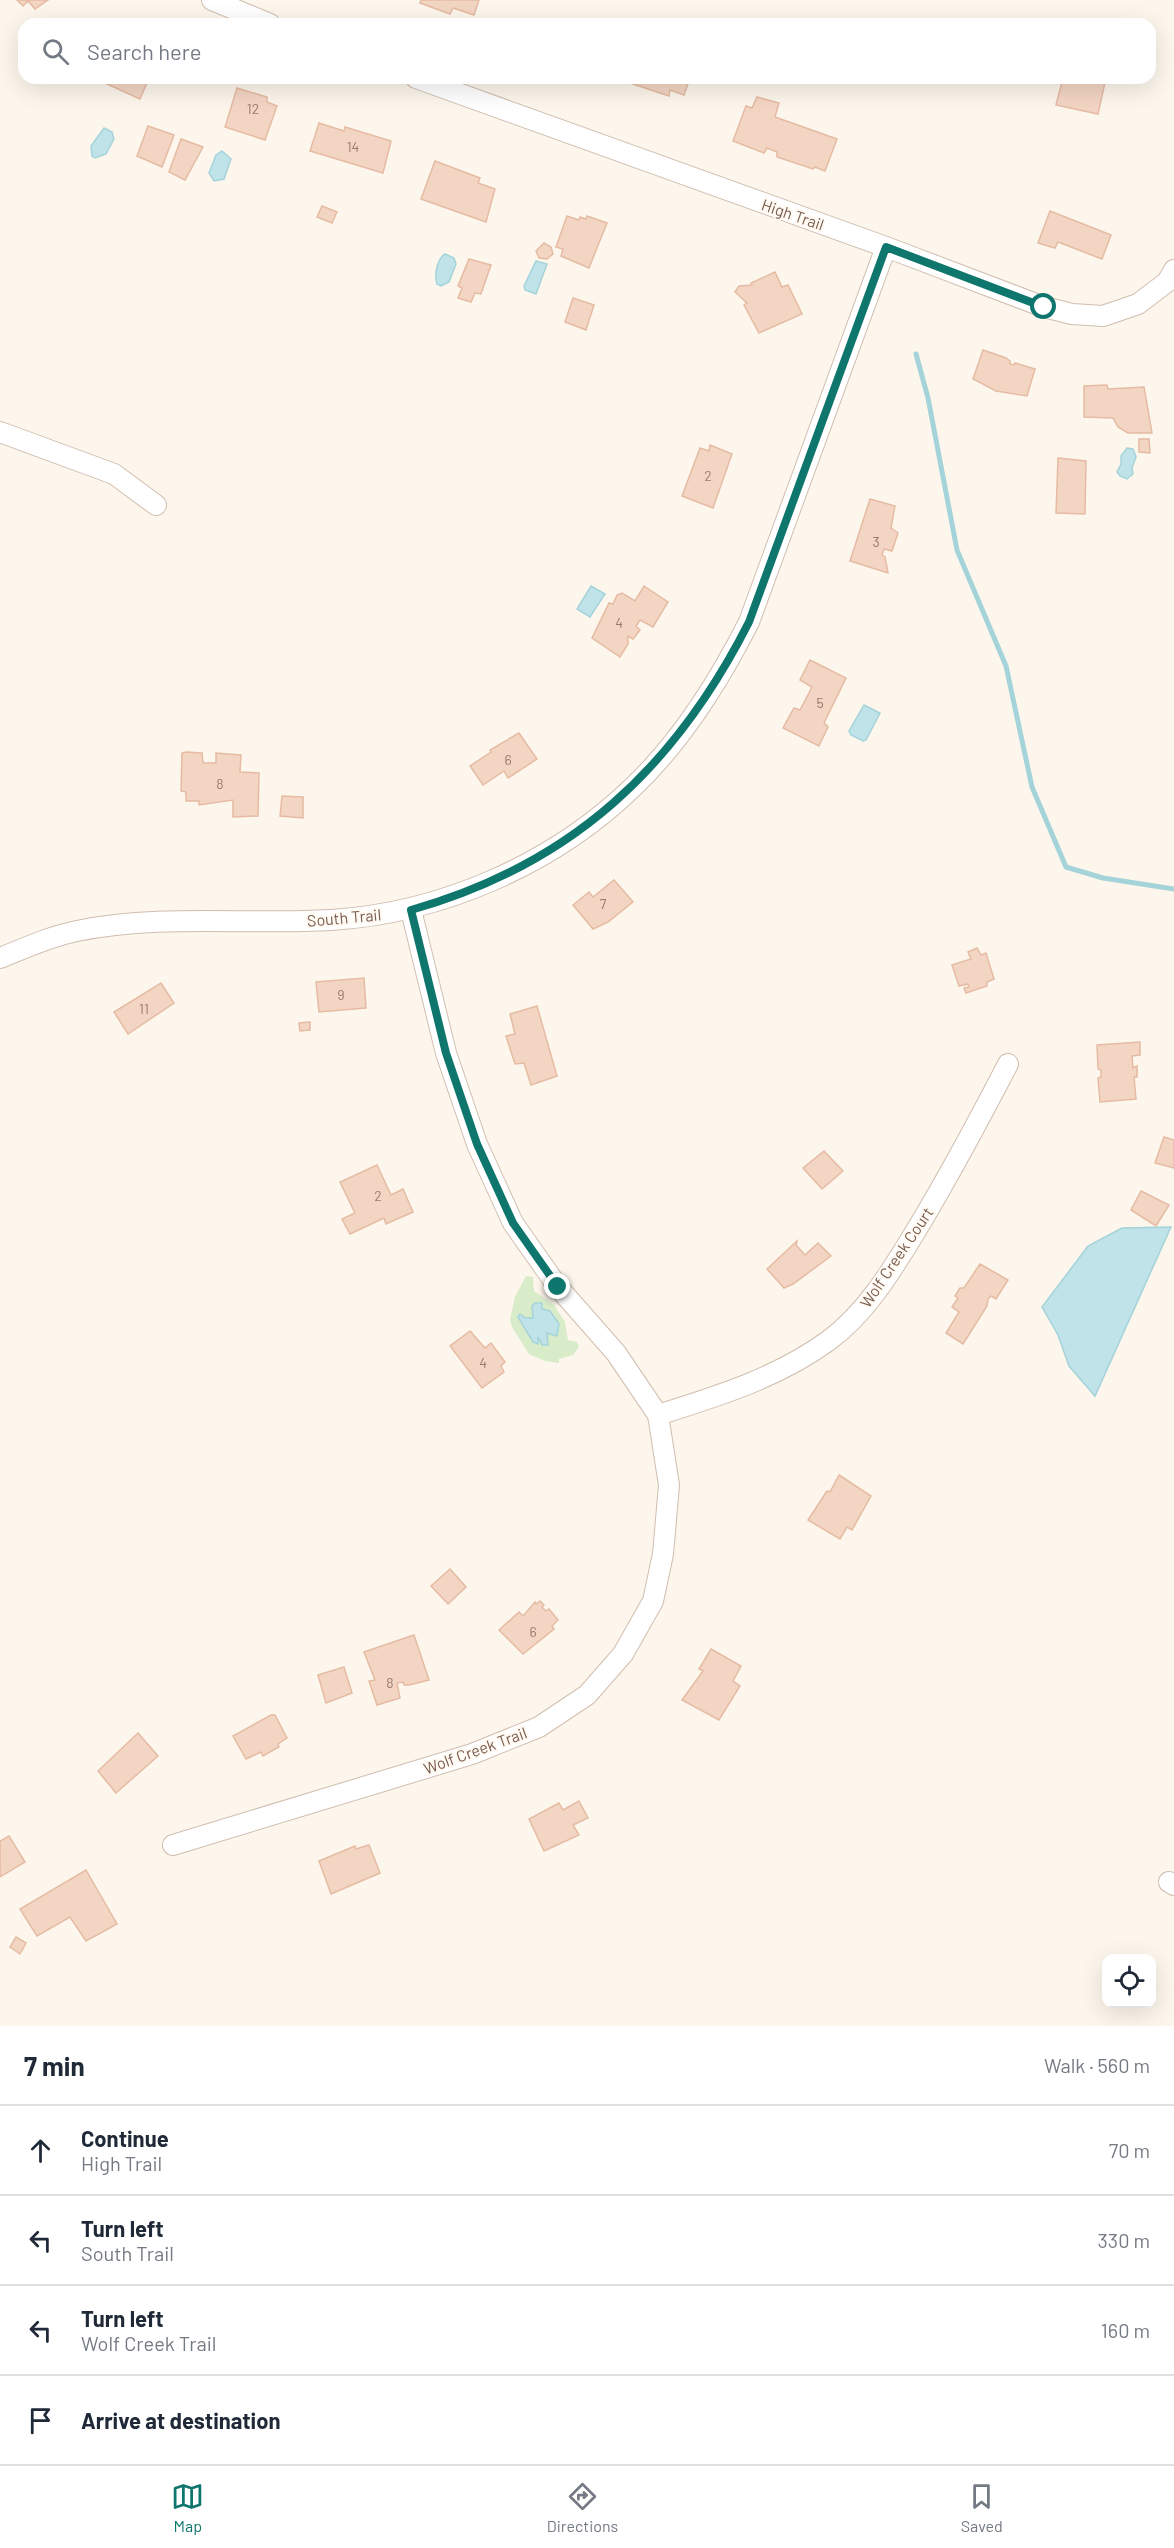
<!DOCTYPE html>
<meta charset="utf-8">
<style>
:root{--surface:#fff;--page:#f6f6f7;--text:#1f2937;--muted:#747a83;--line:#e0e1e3;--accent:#0f766e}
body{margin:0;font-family:Barlow,sans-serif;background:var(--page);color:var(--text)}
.controls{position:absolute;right:18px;bottom:18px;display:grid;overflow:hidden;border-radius:12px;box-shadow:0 6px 24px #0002}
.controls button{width:54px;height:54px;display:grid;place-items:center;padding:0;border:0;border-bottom:2px solid var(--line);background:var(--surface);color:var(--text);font:30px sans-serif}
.stop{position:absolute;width:18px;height:18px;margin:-14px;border:4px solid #0f766e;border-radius:50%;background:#fff}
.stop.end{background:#0f766e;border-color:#fff;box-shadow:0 2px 6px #0008}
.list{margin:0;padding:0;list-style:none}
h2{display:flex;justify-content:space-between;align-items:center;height:78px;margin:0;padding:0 24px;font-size:26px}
h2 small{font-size:20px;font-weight:400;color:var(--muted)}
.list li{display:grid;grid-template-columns:39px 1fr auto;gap:18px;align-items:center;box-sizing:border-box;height:90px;padding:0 24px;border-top:2px solid var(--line)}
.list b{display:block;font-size:22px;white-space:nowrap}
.list p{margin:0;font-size:20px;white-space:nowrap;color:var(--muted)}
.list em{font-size:20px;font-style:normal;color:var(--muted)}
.icon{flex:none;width:33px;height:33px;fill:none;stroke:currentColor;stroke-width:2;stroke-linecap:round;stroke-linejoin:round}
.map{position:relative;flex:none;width:1174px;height:2026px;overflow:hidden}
.search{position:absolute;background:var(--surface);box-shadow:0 6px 24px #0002;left:18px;right:18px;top:18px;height:66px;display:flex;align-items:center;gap:15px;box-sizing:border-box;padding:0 21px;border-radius:18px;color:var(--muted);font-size:22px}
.sheet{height:438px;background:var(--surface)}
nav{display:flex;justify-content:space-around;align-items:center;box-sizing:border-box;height:84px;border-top:2px solid var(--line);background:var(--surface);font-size:16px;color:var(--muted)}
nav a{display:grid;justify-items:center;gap:3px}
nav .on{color:var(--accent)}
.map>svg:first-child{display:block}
.green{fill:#d8ecc9}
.water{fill:#bfe3e8;stroke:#a5d3da;stroke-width:1.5}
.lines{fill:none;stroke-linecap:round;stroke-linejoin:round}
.stream{stroke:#a5d3da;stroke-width:5}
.building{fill:#f3d5c3;stroke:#e6bba3;stroke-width:1.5}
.street-casing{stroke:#d1beb0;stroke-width:22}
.street{stroke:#fff;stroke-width:20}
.route{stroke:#0f766e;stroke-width:8}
.labels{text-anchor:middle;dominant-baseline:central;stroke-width:4.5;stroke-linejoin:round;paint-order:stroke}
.number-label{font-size:14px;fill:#987a6a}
.street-label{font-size:16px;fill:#7a5c4d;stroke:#fffaf3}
</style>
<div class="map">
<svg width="1174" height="2026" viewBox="0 0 1174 2026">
<rect width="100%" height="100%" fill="#fdf6ec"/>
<polygon class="green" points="526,1276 533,1277 534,1291 554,1305 565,1322 568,1340 577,1342 579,1347 573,1355 559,1359 559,1363 545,1361 529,1354 512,1327 510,1320 515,1297"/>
<g class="water">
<polygon points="104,128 112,132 114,139 106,154 95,158 92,156 91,146"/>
<polygon points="222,151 231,159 224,179 214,181 209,173 216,155"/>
<path d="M445 254 454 258 456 264 449 282 441 286 437 284C434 275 437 259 445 254Z"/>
<polygon points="536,261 547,264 536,294 525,290 524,286"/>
<polygon points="1127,448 1133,449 1136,457 1132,468 1133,474 1127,479 1120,476 1117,472 1121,464 1121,456"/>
<polygon points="591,586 605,594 590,617 577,609"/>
<polygon points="864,705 880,713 866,740 863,741 851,735 849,731"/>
<polygon points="1171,1227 1095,1396 1069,1366 1058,1335 1042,1307 1088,1246 1122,1228"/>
<polygon points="535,1303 542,1303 542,1309 550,1311 559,1324 557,1336 547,1333 548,1345 542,1345 538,1337 538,1344 533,1342 518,1317 520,1314 525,1318 533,1318 532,1306"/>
</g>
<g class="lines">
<polyline class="stream" points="916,354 928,398 957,550 1006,666 1032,787 1066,867 1103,878 1174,889"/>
</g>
<g class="building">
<polygon points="17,0 48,0 35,9 28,1 23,6"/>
<polygon points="421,0 479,0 474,15 453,8 450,14 420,3"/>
<polygon points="94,78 149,78 140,99"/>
<polygon points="632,78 690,78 684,95 670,90 669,96 630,83"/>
<polygon points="1068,78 1106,78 1098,114 1056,105 1062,82"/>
<polygon points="237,88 267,97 267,102 277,106 265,140 225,127"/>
<polygon points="757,97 779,103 775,117 837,139 825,171 815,167 813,169 777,157 777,152 767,148 764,153 733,141 746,106 752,108"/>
<polygon points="319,123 344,131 345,127 391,141 383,173 310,151"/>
<polygon points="148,126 174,135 162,167 137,156"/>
<polygon points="181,139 203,147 185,180 169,172"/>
<polygon points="435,161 480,178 478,183 495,189 486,222 421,199"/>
<polygon points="322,206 337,212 332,223 317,217"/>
<polygon points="1050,211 1111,235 1102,259 1058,242 1055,248 1038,243"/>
<polygon points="567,216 579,220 580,217 586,219 587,216 607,223 589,268 561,256 563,249 556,247"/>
<polygon points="544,243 551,247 553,254 547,259 539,258 536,251"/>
<polygon points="469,259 491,265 481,294 475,293 471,302 458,298 462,288 458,286"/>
<polygon points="775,272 782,287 788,285 802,314 759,333 744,305 747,303 735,292 739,286 752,285 751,283"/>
<polygon points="573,298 594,305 586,330 565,322"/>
<polygon points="983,350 1006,358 1010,361 1010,364 1014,365 1015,363 1035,369 1027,396 996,391 973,379"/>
<polygon points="1107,385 1108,389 1144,387 1152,433 1128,433 1118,427 1113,418 1084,417 1084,386"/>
<polygon points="1139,439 1149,439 1150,453 1139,452"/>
<polygon points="710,445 732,454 713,508 682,496 700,448 709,451"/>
<polygon points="1058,458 1086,461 1085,514 1056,513"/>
<polygon points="870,499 895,506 891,528 898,533 892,551 884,549 882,555 885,557 888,573 850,561"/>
<polygon points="644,586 668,602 653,627 640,620 636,626 640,630 633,639 628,636 628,644 620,657 592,638 609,603 613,604 617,595 622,593 635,601"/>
<polygon points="810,660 846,678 824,723 828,727 819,746 783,728 794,708 800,710 812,687 800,680"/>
<polygon points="519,733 537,759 508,778 504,771 483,785 470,766 491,752 490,750"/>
<polygon points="186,752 202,753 203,763 216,763 216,753 241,755 240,772 259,773 258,816 233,817 233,800 199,805 199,801 186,801 186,792 181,791 182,753"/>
<polygon points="282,796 303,797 303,818 280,816"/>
<polygon points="614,880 633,902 608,922 593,929 573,905 589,892 593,897"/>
<polygon points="977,948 981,955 986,953 994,979 987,982 987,986 966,993 964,988 969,987 968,984 959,986 952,965 971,959 968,952"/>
<polygon points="364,978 366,1008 319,1012 316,982"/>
<polygon points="161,983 174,1003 128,1034 114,1012"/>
<polygon points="537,1006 557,1076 531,1085 524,1063 515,1064 506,1036 515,1034 510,1014"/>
<polygon points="310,1022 310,1030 300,1031 299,1023"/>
<polygon points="1140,1042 1140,1055 1132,1056 1133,1068 1137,1066 1137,1077 1134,1077 1136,1099 1100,1102 1098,1078 1101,1077 1101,1070 1098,1069 1097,1045"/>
<polygon points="1164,1137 1174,1140 1174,1168 1155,1163"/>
<polygon points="824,1151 843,1171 822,1189 803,1168"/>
<polygon points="377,1165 391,1195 403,1189 413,1212 386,1224 384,1218 350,1234 342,1219 355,1213 340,1182"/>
<polygon points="1141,1191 1169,1205 1156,1226 1131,1210"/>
<polygon points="797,1241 796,1245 805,1255 818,1243 831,1256 793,1284 784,1288 767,1269"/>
<polygon points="980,1264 1008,1280 996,1299 991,1296 988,1299 987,1306 963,1344 946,1333 959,1312 952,1307 958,1298 955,1296 960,1288 964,1288"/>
<polygon points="470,1331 485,1348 491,1343 505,1362 501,1366 504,1372 482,1388 450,1346"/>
<polygon points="839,1475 871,1496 852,1530 847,1527 840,1539 808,1520 827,1491 830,1492"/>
<polygon points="450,1569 466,1587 448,1604 431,1586"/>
<polygon points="540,1601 544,1605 542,1607 546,1611 549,1609 558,1620 552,1626 554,1629 523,1654 499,1630 519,1612 523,1616 535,1602 536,1604"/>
<polygon points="414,1635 429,1680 409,1685 404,1685 403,1682 397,1683 400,1698 377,1705 369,1681 375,1680 364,1652"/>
<polygon points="711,1649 741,1666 733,1681 740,1686 719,1720 682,1700 703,1671 699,1669"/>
<polygon points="344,1667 352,1693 326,1703 318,1675"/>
<polygon points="271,1715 275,1715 287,1738 278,1744 279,1747 263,1756 261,1752 246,1759 233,1736"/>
<polygon points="138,1733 158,1756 116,1793 98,1771"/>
<polygon points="579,1801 588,1818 573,1825 579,1835 544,1851 529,1819 559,1803 563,1810"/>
<polygon points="9,1836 25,1862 0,1877 0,1841"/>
<polygon points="369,1845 380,1873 331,1894 319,1861 355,1846 356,1849"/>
<polygon points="86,1870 117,1924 86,1941 70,1917 37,1936 20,1909"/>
<polygon points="16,1937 26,1943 20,1954 10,1947"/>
</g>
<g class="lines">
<g class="street-casing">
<g id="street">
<polyline points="212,0 270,24"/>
<polyline points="416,78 886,247 1044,307 1072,314 1103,316 1138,304 1167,282 1174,270"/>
<polyline points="0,432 114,474 156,505"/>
<path d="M0 958C25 948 51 936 77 931 161 914 246 925 331 920 441 913 552 865 632 788 681 742 719 681 749 622L886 247"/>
<path d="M658 1415C718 1396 777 1378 828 1341 868 1312 895 1265 920 1224 951 1172 980 1118 1008 1064"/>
<polyline points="173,1845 472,1754 539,1727 587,1695 623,1654 653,1601 663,1554 669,1485 658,1415 616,1353 558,1287 513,1223 477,1144 446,1053 411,910"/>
<polyline points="1169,1882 1174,1885"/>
</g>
</g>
<use href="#street" class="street"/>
</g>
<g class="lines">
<path class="route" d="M558 1287 513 1223 477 1144 446 1053 411 910C571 865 675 768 749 622L886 247 1044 307"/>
</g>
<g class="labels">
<g class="number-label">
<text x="253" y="108">12</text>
<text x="353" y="146">14</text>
<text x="708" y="475">2</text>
<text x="876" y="541">3</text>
<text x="619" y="622">4</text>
<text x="820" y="702">5</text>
<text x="508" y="759">6</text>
<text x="220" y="783">8</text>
<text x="603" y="903">7</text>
<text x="341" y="994">9</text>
<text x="144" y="1008">11</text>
<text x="378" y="1195">2</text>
<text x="483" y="1362">4</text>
<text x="533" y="1631">6</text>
<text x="390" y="1682">8</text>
</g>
<g class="street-label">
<text transform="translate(793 214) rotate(19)">High Trail</text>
<text transform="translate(344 917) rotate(-5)">South Trail</text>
<text transform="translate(896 1257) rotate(-56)">Wolf Creek Court</text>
<text transform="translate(475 1750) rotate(-20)">Wolf Creek Trail</text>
</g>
</g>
</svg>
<div class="controls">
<button><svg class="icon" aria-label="locate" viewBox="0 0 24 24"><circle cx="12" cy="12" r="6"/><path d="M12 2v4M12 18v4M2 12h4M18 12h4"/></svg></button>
</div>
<div class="stop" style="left:1044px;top:307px"></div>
<div class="stop end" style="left:558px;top:1287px"></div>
<div class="search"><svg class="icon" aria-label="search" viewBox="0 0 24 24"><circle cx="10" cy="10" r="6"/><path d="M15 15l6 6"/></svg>Search here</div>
</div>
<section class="sheet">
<h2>7 min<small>Walk · 560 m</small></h2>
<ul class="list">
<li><svg class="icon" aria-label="ahead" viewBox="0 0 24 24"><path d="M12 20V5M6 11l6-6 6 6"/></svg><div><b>Continue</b><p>High Trail</p></div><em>70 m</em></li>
<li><svg class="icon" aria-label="left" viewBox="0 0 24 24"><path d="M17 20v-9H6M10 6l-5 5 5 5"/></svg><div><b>Turn left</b><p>South Trail</p></div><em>330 m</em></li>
<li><svg class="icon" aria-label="left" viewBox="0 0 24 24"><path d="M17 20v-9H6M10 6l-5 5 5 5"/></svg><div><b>Turn left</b><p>Wolf Creek Trail</p></div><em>160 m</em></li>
<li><svg class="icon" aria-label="arrive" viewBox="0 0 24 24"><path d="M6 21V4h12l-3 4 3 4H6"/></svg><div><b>Arrive at destination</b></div></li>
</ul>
</section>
<nav>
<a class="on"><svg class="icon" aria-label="map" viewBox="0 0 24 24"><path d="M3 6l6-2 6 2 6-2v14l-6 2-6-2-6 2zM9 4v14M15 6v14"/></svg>Map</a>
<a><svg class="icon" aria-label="directions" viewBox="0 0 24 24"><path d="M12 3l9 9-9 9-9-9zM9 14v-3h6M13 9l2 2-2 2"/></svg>Directions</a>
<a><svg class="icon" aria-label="saved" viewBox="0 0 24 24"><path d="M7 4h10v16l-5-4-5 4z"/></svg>Saved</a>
</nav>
